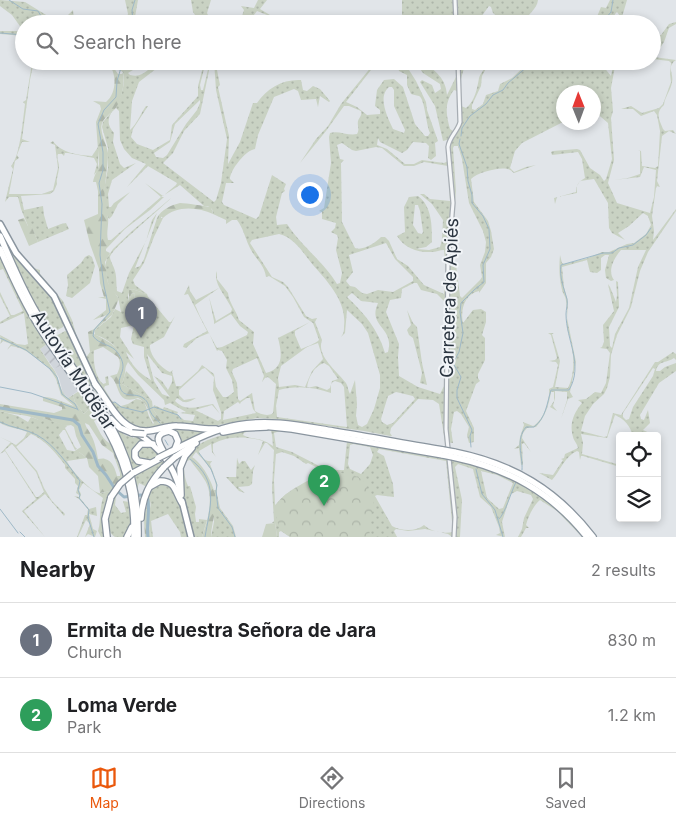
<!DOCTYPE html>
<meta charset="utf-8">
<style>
:root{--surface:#fff;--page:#f6f6f6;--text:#202124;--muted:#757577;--line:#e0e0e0;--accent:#ea580c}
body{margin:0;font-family:Inter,sans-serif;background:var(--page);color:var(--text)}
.controls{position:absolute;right:15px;bottom:15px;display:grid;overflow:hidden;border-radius:5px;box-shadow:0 2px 8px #0003}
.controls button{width:45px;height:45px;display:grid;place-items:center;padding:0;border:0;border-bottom:1px solid var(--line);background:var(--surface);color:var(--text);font:25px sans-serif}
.compass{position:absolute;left:556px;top:85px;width:45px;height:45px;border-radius:50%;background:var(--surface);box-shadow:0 2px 8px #0003;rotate:359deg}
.you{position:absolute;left:309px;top:194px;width:18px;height:18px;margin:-12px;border:4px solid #fff;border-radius:50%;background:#1a73e8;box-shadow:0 0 0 8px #1a73e833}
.badge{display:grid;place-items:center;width:32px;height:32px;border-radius:50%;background:var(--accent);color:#fff;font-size:16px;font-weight:700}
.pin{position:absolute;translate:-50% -41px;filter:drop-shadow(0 1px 2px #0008)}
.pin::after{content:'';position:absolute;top:26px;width:18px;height:15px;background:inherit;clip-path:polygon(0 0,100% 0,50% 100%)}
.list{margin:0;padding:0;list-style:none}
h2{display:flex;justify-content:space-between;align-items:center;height:65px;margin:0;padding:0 20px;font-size:21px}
h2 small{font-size:16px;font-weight:400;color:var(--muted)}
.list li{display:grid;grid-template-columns:32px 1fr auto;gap:15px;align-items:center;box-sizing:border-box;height:75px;padding:0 20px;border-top:1px solid var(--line)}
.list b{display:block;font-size:19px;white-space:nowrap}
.list p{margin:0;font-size:16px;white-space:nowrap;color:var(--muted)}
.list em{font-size:16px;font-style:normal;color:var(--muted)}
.icon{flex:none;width:28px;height:28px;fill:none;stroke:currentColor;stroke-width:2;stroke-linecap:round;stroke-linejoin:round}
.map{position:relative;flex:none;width:676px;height:537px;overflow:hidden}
.search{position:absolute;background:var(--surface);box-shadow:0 2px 8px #0003;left:15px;right:15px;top:15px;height:55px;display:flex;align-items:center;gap:12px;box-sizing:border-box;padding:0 18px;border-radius:28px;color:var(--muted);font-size:19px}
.sheet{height:215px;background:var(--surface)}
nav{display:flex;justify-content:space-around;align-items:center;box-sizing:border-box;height:70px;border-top:1px solid var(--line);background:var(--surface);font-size:14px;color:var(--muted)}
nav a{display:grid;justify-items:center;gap:2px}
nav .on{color:var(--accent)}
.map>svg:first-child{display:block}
.built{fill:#d0d5db}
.industrial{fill:url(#industrial-furrows)}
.grass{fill:url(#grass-dots);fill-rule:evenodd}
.forest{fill:url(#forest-firs);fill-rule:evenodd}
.park{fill:url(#park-crowns)}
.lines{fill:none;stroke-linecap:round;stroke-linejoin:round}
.stream{stroke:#9eb8c7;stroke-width:1}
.river{stroke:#9eb8c7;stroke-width:3}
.tertiary-casing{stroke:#a7adb3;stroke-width:5.5}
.trunk-casing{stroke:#8a959f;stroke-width:8}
.motorway-casing{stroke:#8a959f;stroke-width:8}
.tertiary{stroke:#f4f6f8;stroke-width:3}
.trunk{stroke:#fff;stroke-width:5}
.motorway{stroke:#fff;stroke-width:5.5}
.motorway-bridge-casing{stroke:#8a959f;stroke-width:8;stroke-linecap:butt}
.motorway-bridge{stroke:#fff;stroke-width:5.5}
.labels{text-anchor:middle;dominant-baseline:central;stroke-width:4;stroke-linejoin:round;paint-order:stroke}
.street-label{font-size:18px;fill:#2b3540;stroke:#f1f4f7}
</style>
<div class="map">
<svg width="676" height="537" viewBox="0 0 676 537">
<defs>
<pattern id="industrial-furrows" width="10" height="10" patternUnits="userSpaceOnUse" patternTransform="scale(1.25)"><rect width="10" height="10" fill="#d0d5db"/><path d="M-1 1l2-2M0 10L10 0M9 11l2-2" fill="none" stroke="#b3b7bd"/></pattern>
<pattern id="grass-dots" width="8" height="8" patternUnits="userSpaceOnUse" patternTransform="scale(1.25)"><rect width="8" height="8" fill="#c9d2c3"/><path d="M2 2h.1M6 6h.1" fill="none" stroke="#adb5a9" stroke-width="1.8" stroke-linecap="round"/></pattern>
<pattern id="forest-firs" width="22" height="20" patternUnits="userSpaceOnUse" patternTransform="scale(1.25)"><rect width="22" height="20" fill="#c9d2c3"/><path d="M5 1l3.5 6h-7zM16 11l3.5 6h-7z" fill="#adb5a9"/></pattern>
<pattern id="park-crowns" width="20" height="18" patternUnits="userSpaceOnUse" patternTransform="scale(1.25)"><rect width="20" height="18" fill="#c9d2c3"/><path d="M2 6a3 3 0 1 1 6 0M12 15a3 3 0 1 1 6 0" fill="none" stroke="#adb5a9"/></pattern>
</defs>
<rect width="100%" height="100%" fill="#e1e5e9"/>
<polygon class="built" points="62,365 81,389 68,398 63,393 59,378 54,369"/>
<polygon class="industrial" points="47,344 62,366 60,366 54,369 40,349"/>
<g class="grass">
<polygon points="0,0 25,2 51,18 60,18 68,15 73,10 74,19 84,24 24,24 24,36 0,34 0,31 20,31 22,29 12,15 0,6"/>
<polygon points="125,0 138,0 135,17 136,24 124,24 128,14"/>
<polygon points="191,0 211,0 207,13 212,24 201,24 193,12"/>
<polygon points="258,0 267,0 260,9 275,18 274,22 272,17 257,11 247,24 236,24 237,21 230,20 242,16 244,10 241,6 254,8"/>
<path d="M402 0H538C537 10 527 14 523 24H505L493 13 491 7 489 6 476 24H449L441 17 430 24H402Z"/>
<polygon points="610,0 627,0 620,24 618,24 620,16 617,12 615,14 614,17 604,24 594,24 601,7 606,8"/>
<path d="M676 22V24L669 28 664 42 654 57 676 60C666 67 674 73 672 82 671 90 665 96 664 105 655 113 659 119 663 129L665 131 673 130 676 134 669 131 662 136 657 181 660 187 657 186 656 188 652 216 654 231 653 240 676 209V211L648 252 640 271 631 307 617 335 611 355 610 377 607 388 604 394 593 404 585 416 581 431 604 437 607 436 613 413 621 415 655 362H658L673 352 676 354V360L674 358C668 363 658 360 656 371H660L665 367 676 363V371L659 383 640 415 641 419 644 420 648 410 650 423 643 430 656 436H640L635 434 632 436C632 427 623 418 615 415L607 438 581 434 583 443 582 454 620 465V467L583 456H581L580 460 579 452 577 451C565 456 560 471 552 480L539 473 553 475 563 460 561 459 564 458 565 454 578 448C577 443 574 441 573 437 569 423 574 413 582 403L578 400 586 399 595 392 601 393 606 383 610 353 607 349 600 348 602 347 604 342 603 325 614 311 608 284 610 287 616 302 617 295 616 281 618 282 619 307 609 327 610 346 612 348 615 334 629 308 638 267 646 250H621C614 258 607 271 614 280L611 281 606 278 605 270 609 255H605L601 258V270L597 273 590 272 587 260 562 267 564 287 568 302 567 318 576 362 570 392 573 397 568 399 561 419 567 400V392L555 391V398L553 406 557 411 550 407 554 401V392H551C549 405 545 417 536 427L527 428 523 433 522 438 531 452 524 443 522 444 523 465H521L519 448 514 449 519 445 520 437 524 425 523 422 533 426C544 420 550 401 549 389L553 387 558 365 556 362 549 361 555 360 557 358 551 335 548 333H554L552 334 560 361 555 387 568 388C576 371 574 353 569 335 565 325 568 312 566 301 566 297 563 294 562 290 559 278 559 267 560 255L562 263 564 264 588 258 602 252H609L627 244 634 243 646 234 651 225 648 216 643 213 629 226 618 233 625 240 612 233 609 228 608 203 594 179 580 181 577 186V193L557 197 555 204 554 198 576 192C577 184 578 182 585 178L582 159 578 152 552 155 551 152 553 151 577 149 580 150 590 168 600 175 604 181 606 179 612 159 608 123 594 111V92H564L563 122 522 143 515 151 510 168 514 172 526 167 536 165 514 173C512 172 510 169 507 169 498 167 477 173 471 179L474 202 488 221 491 231 494 249 491 257 486 263V283L479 293V291C465 294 460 309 463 323L473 310 481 309 486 312V322L482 335 485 338V360L478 374V378L480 381 476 384 466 411 474 428V442L469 443 467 435 469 427 461 414 457 411 454 412 451 429 453 443 445 442 439 404 433 400 418 399 391 428 390 433 392 436H390L364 431 277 419 257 418 207 427 158 428V423L161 421 153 409 154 405 163 409 164 407 178 412 177 414 184 420 193 421 195 415 180 413 186 412 170 403 165 405 164 400 138 375 128 362 125 368C124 351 110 339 95 335V330L111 317 115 309 121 312 118 297 110 288 108 283 105 267 107 258 113 249 132 231 171 198C162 208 110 250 110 257 110 260 113 265 114 268 117 275 116 283 117 291L122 293 129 273 146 241 152 220 157 213 135 268 140 266 144 259 157 218 161 215V218H163L154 237 144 263 133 280 135 285 147 294 132 289H130L128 296 129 302 131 294 135 293 134 301 147 305 148 297 169 322H171L175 316 164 337 150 345C149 355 161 368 170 372L173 370 172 372 176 386H181L198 371 202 365 214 374 216 387 223 397H227L234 392 232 380 226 368 227 360 222 351 218 350 217 351 209 333 197 338 186 348 183 347 184 344 207 331 188 294 184 295 189 285 190 291 196 300 219 288 195 305C201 320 209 333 217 348L222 347 247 335 248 332 240 326 231 314 214 324V321L209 297 216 321 231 312 232 309C227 297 212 283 217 271V279L228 293C229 303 237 312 239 320L254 332 253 344 266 373C284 369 282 353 278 338L310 322 295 331V335L301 349C306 347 315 344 319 340L313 323 304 317 293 297 285 286 269 276 266 277C264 263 254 258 249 246 245 237 243 228 237 220H232L226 224V220L213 214 212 209 208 206H204L180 185 161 197 145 183 163 196 176 185 177 183 148 166 127 187 146 164 132 158 124 149 120 140 119 111 116 108C121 97 126 83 123 72L118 69 112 61H139L138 67 128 73 130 75C145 79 148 66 160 62 165 60 175 61 181 61L161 65 139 82 132 101 130 130C137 124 141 113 146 106H148L133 129 131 137 137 144 153 150 170 140 172 125 198 96V86L204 63 206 61 200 85 201 90H203L210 61H211L200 114 184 131 173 153 163 163 214 202 216 200 221 183 227 139 216 90 214 61H218L217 70 220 85 218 87 229 136 228 164 240 142 253 103H257C267 88 283 79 301 80L303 90 307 91 313 86 320 89 330 101 329 102 320 96 318 107 316 99 301 100 298 91 294 89 274 97 258 135 255 149C246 150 230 170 230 179L234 183H226L222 202 224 205 256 219 259 216 272 175 286 184 284 189 285 191 282 193 276 217 277 225 287 224C301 246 324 262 337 284L340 283 342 273 336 250 338 238 337 235 331 232 335 228 336 223 322 219V212L319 211 324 208 331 163 329 137 330 133C338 130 348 136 357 134 360 129 357 126 358 121 360 116 362 116 361 111L349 106H344L326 131 300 163 316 139 328 126 341 104 376 61H378L346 102 357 107 367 115 380 114V110L375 106 377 90 384 80 394 79 403 87 415 124 425 136H428L430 133C426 125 425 99 419 96 416 95 413 95 411 94L407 85V75L399 71 396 61H399L409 70 416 81 426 102 427 110 438 141 435 143 436 156 431 160 428 158 429 146 426 143 413 142 407 150 402 153 380 142 378 138 377 145 387 149 405 164H414L422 160 444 163 448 161 447 140 443 141 435 106 420 82 422 80 432 85 435 93 441 89 440 84 423 73 414 61H423C435 71 446 78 447 95L456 77V61H460L461 70 465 61H467L468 68H464L461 79V106L466 108C475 101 477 89 479 78 480 74 487 65 490 61L482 76 481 86 472 105V109L475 110 483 104 486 95 498 91 500 84 512 78 530 61H563L587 69 590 68 594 61H599L611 76 614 61H616L611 88 613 111 611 118 614 160 608 183 617 203 650 213 654 197 656 170 644 167 640 177 614 180 628 178 640 174V151L638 150 641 151 642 166 655 168 658 166 660 131 657 115 654 111 641 116 633 109H621L631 106 642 113 659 108 663 104 671 82 670 74 671 63 669 61 652 59V52L656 50 660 44 652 37V35H661L669 24ZM389 87H392L394 90V106L405 130 404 133 393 129C388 118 377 97 389 87ZM454 90 457 91 459 120 458 124 453 131 450 129C446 114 444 103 454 90ZM200 100V103L197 110 186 124 167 155 163 158 156 157 154 153 170 142 175 124ZM342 143 352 150 356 151 376 147 382 148 404 166H414L424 162 448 166 450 201 430 199 424 194H420L432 204 443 220 442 240 440 247 429 250 416 249 426 247 432 242C432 226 432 206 418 196L409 197 404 207 405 232 397 236C404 248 419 253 432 252 436 252 440 250 444 250L446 269 444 294 424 285 408 266 397 259 389 241 385 237H381C375 243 363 251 355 248L342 222 341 163 344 160 340 159 337 145ZM454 146H458L462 159 469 203 483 231 486 242 485 252 480 265 482 277 480 280 462 298 460 296 456 265 451 247 456 191 453 148ZM415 205H418L420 211 423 232 422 234 418 233 413 225ZM279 234C294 237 304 254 313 265 328 282 347 302 344 326 344 331 344 333 341 337L345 333 347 310 362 324 368 333 380 375V388L374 409 367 424 362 427 358 425 356 416 357 404 355 380 350 394C348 391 348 386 346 383 337 371 316 356 322 340L315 322 317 318 312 319 306 316 288 287 283 282 272 277 250 243 252 240ZM386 243 395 259 413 277V281L393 292 378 290 367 294 362 293 355 287 350 286 346 281 353 272 349 255ZM414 283H417L421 290 437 294 445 302V384L440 394 418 387 399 376 398 357 399 344 386 312 390 300 401 298 402 289ZM352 293 361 301 378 303C367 327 395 327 388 352L385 353C378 329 364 313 347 297ZM134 325 131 339 133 344 144 347V357L151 380C140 374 130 364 126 352L134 359 120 337 121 328ZM318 343 323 359 312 371 305 387 295 385 279 387 278 378 281 366 307 347ZM147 354 162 373 172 376V382L168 390 162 381 154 376 170 397 162 394 154 381ZM257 358 264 376 262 382 265 378 268 377 276 384 273 413C268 417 260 414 255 411L252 393 240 401 238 399 237 383 232 372 233 369ZM324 363 329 366 338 379 332 381 330 388 327 390 316 386 307 388C308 378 314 366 324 363ZM205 368 214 377 213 390 221 412V419L218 421 195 410 212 405 220 414 213 404C199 406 187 413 175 401L177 398C185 404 188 403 196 398L184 400 179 395V390L202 369ZM653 368 655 369 653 376 633 407 629 419 626 420 623 417V413ZM335 381 341 383 344 387 347 427 277 417 276 406 279 390C296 385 315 387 331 393V383ZM396 392 413 396 415 399 393 423 387 425 382 422 381 419 388 396ZM247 398H250L253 409 256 413 223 420 224 411 238 402 240 404 241 402Z"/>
<path d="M31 61H34L30 80 22 139 30 142H22L17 155 19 158 15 161 9 194H42L53 190 58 168 55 145 50 143 53 141C61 153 78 155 92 156L98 147V170L94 175 97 164 94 158 68 153H65L64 156 62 154H58C56 159 59 161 59 167 59 173 56 178 57 184L54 191 50 194 21 196 24 210 43 206 44 215 48 229 61 224 66 223 69 229 38 242 31 226H28L21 209 18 197H9L5 202 13 169 11 166C20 157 23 119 25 104L23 102 26 100 32 63Z"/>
<path d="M113 110C107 119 107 125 114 133L113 142 120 164 124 168 136 163 112 180 108 194 109 207H111L114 203 130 192 118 204 112 216 109 219 104 210V190L108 168V148L102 127 103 122Z"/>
<path d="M5 239C10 248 14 255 21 262 32 275 69 309 63 327L52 333 29 295 4 240Z"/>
<path d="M20 252C22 258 32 269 40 270V274L63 301 72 320 82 355 57 297 18 253Z"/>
<polygon points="89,255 92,257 95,266 90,283 72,298 66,296 68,285 67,275 81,263 85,257"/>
<path d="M0 256 30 318 47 344 40 349 51 366 49 368C38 360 25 347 11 346L7 350 11 344 3 341 0 344 1 341 0 335 17 344 25 345 28 344 24 313 0 324V322L10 316 0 296V292L11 315H14L23 311 3 269 0 270Z"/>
<polygon points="407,310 413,323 417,327 422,363 427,385 420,383 422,373 413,338 409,335 407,330 411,325"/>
<polygon points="65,331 68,332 100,398 54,337"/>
<path d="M94 350C93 361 95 377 103 384L106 383 105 377 108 376 109 385 105 386 104 388 112 401 121 406 128 404 136 399C146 400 145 405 148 413 149 418 152 420 153 425L147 429C141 428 134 425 129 423 113 416 93 374 85 359L90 352Z"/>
<polygon points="126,371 139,384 152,401 122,384"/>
<polygon points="79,391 81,391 94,411 88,410 84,414 75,402 73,395"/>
<path d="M0 411 18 416 28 422 31 417 42 421 44 418 46 419 67 426 65 428 75 447 77 449 75 450 65 430H63L59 435 67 450 79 452 87 458 67 461C70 469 90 491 99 493 103 494 107 491 111 491 102 506 102 520 105 537H101L98 531C101 523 99 510 103 498L83 483 79 490 81 494 80 498 89 509 96 507 97 516 89 514 93 529 97 531 95 537 88 534 85 537 90 524 86 520 78 537H77L85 515H87L88 509 79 499 74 496 79 497V495L76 493 78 486 75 483V479L65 468V465C56 453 45 440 31 434L16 447 37 471 44 488 52 501 65 514 64 516 45 494 24 511 45 537 22 511 36 499 5 451 0 454 11 442 0 437 16 445 24 438 27 432C18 428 9 428 0 423ZM12 444 36 472 44 492 38 497H36L5 450Z"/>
<polygon points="115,427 125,435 134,438 136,436 145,441 136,445 133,451 138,463 142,465 132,470"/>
<polygon points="179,428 209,431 179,445 179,437 172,429"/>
<path d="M255 430 280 431 274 433 276 447 292 452 327 470H344L347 441C366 444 385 447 404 450 452 458 499 468 540 495 557 506 571 522 584 537H582L557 511 540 500C533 506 528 517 526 525L529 528H526L521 537H518L522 529 524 518 533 499 531 495 517 491 511 494 502 522 505 537 496 535 500 533 499 527 491 507 480 497 473 469 458 464 455 467 462 500 460 537H452L448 534 425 529 408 531 396 529 394 531 397 537H290L281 531 279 532V537H277L275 523H272L274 521 272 488 274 450 267 443H265L258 455 263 441C246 436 227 436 213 444V452L216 457 212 452 211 444 199 451C200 457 205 462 212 461L210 464 217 483V494L220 508 233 526 236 537H211L214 522 213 490H216C217 473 206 463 196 452L190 460 186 461C182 468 185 479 188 486H190L196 507 195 514 196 522H199V519L207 520 202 537H193C188 515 179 488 183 465 188 439 233 431 255 430ZM249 431H271L272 435 273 446C259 436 255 441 243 435L244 433ZM353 444 370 447 373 455 370 464 361 474 350 469 348 464 350 445ZM379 449 446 461 453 532C444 534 431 532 424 525 416 532 401 531 392 526L375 496 377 495 394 497 393 484 384 456 377 452ZM282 452 294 456 306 464 308 463 324 471V473L286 494 275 505 274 480 276 454ZM481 471 497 475 513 483 503 508 499 509 487 498Z"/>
<path d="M141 446C149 446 152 448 159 453L157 457 147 461 139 459 137 451Z"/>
<polygon points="237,458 239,464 242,461 245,461 251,470 255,465 253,471 252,484 249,486 238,487 245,493 239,491 226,477 236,477"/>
<polygon points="160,461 166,463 145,491 145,486 139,483 137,489 133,475"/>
<polygon points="163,483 171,486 178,496 189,537 181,537 180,532 168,514 151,521 153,537 151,537 148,519 151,503 148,494 156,485"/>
<path d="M114 495 116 497 115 505 121 513 126 512 123 501 129 502C130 511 135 533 123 537 121 537 118 537 115 537 101 527 110 507 114 495Z"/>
</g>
<g class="forest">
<path d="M103 61H109L118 74H122L123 72C125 82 122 101 115 109 111 113 105 117 102 123 99 132 107 144 108 153 108 176 100 195 108 218 109 224 106 233 108 240H111L161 197H164L150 210 125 229 106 249V251L110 253 105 262 108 283 119 299 112 315 95 330 94 334C108 341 129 351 125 372 125 376 123 380 122 384L152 401 153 409 161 421 158 423V428L143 430 129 423 147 429 154 423C148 414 149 403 138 398 115 406 121 384 110 376L117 374C120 368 121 362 118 357L103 347 90 352 88 332 94 329 107 315 93 320 106 310V299L98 297H104L100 283 99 269 90 244 84 220 98 214V191L96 182H93C94 175 98 171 99 164L96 122 101 109 100 105 93 101 106 102C117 93 117 73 108 63L106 64Z"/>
<path d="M180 203C187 203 203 206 211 207L213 214C198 207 176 205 163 218L160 216 157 218C161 210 171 205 180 203Z"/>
<polygon points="24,218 28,226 31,225 38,242 29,246 18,220"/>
<polygon points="132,289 147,294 148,297 147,305 134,303 135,293 133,293 131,294 129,303 129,290"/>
<path d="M51 366C60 375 58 390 68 398L73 395 75 402 84 414 88 410 94 411 98 418 94 421C98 428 103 442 112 444L124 476 111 491 100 493 98 476 89 467 87 458 79 452H73L81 447 76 436 74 427 71 425 65 426 46 419 44 418 42 422C30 413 14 416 0 411V404L54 413 62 410V407L43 401V397C55 397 64 403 74 406L61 395 56 379 49 368ZM85 423 89 425 102 445 113 453 120 473V476H117C115 469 113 461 105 459 103 458 100 459 98 459 97 453 95 442 91 435 89 430 86 428 85 423Z"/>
<path d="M192 457C204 464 216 489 216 501 216 513 211 525 211 537H202C208 520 215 495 204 479 200 472 194 466 190 460Z"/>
<polygon points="148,494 151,500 148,519 151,537 145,537 144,519 147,505 144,504"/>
<polygon points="275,523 277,537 262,537 266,524"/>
</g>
<path class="park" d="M328 472 352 474 363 480 374 500 369 537H290L280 530C278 523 274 513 276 506 280 493 316 476 328 472Z"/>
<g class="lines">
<g class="stream">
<polyline points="9,0 23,9 38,11 44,21 74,22 80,24"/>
<polyline points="133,24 132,10 135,0"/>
<polyline points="601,24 611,12 613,0"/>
<polyline points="0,33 24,35"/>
<polyline points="113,61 119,70"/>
<path d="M123 61 117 81 116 97 104 110 98 124 103 152V170L99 183 102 204 100 255 104 286 110 312 94 330 93 336C99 345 112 344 118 353 130 371 116 374 120 387 123 399 135 392 143 398 149 402 148 405 150 411 152 416 157 420 160 423"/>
<polyline points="461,136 462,128 470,116 486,104 493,95 503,90 508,83 534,61"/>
<polyline points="460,139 459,144 467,167 468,181 472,195 472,203 483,216 489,229 490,249 483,265 484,282 474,290 461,303 460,312 463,333 459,352 453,363 461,377 457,390 457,398 472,430 470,436 471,447"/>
<polyline points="0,338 26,350 50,369 57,377 62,394 75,404 78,410"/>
<polyline points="0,387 31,393 77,409"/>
<polyline points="111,403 115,402 121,407 142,412 154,407 178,415 181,419"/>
<path d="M0 422C12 428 26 429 37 435 55 445 68 465 80 481L78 490 80 495 79 498 89 510 88 518 94 537"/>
<polyline points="165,440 168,445"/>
<polyline points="199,453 211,469 217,485 216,491 218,508 232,527 235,537"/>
<path d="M190 459C220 481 210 507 205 537"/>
<polyline points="476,469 482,494 495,510 503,537"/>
<path d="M522 470C523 455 515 440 526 427H534C546 418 547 403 551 390H569C584 365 566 340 566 314 566 309 568 305 567 299 564 289 559 276 561 265L603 253H612L619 248 633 245 646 235 651 228"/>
<polyline points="0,509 18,533"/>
<path d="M499 519C505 514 511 492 516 482"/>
<polyline points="20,532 25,537"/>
</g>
<path class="river" d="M0 408 73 420 79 425 82 435 93 452 98 466 106 475 115 489 124 497 140 495 147 496C151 506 146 525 148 537"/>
<g class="tertiary-casing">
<g id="tertiary">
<polyline points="455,0 456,24"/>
<path d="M454 537 455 517 446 429 448 264 453 203 448 147C449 137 458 131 460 122L458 61"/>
</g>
</g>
<g class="trunk-casing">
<g id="trunk">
<polyline points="0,224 16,253 54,296 96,386"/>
<path d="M137 433C160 448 173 464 180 490"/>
<polyline points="182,501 191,537"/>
</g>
</g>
<g class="motorway-casing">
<g id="motorway">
<path d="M0 236C13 266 26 297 44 325 91 399 140 442 138 537"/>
<path d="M0 249C13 278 26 307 43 333 87 400 137 450 134 537"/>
<path d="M95 384C109 401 120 432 147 431 157 431 167 425 177 426 190 426 203 430 216 429"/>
<polyline points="111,419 120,428 132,433"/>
<polyline points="263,426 292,429 443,455"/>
<polyline points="223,432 244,428 266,427"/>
<path d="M170 452C192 441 214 429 238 425 270 419 302 426 333 431 370 437 407 444 443 450"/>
<path d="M454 452C513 464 556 489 593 537"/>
<polyline points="175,457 196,443"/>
<path d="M453 457C509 469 551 492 587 537"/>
<path d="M167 459C164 449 148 435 169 431L175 434 178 441 175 449"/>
<polyline points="149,463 138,461 135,457 135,451 141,444 153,444"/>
<polyline points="133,473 159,459"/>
<path d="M151 486 160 481C176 481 175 492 182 503"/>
<polyline points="181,495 180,468 185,456 192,448"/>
<path d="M141 518C142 497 150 482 164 467"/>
<polyline points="107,537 105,519 111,497"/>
<polyline points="127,537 132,527"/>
</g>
</g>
<use href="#tertiary" class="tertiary"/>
<use href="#trunk" class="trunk"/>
<use href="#motorway" class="motorway"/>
<g class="motorway-bridge-casing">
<g id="motorway-bridge">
<polyline points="132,433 144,434"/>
<polyline points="443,450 454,452"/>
<polyline points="443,455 453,457"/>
<polyline points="158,458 170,452"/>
<polyline points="164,467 175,457"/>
<polyline points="111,497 120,484 133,473"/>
</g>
</g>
<use href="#motorway-bridge" class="motorway-bridge"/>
</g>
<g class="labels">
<g class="street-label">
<text transform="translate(449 298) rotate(-88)">Carretera de Apiés</text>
<text transform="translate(74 370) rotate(57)">Autovía Mudéjar</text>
</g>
</g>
</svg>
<div class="controls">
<button><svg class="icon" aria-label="locate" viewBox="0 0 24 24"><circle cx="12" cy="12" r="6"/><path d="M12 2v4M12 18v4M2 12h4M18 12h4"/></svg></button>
<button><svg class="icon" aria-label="layers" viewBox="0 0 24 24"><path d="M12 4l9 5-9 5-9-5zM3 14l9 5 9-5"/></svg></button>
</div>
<svg class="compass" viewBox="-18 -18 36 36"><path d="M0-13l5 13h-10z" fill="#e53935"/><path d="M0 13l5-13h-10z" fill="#757577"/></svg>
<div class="you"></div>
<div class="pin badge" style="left:141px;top:338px;background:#6b7280">1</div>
<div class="pin badge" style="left:324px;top:506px;background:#2e9e5b">2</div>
<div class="search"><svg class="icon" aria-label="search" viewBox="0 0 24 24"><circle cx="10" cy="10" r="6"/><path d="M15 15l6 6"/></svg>Search here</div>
</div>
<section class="sheet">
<h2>Nearby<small>2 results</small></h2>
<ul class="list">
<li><span class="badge" style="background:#6b7280">1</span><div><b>Ermita de Nuestra Señora de Jara</b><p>Church</p></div><em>830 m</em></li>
<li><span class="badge" style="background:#2e9e5b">2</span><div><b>Loma Verde</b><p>Park</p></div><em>1.2 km</em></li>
</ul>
</section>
<nav>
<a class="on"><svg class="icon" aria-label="map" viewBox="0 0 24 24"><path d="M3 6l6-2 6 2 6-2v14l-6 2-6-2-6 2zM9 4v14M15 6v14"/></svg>Map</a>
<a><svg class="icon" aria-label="directions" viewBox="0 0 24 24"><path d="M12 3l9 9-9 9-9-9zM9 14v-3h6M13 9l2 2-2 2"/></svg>Directions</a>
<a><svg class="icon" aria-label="saved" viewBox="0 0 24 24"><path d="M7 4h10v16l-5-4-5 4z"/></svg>Saved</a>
</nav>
